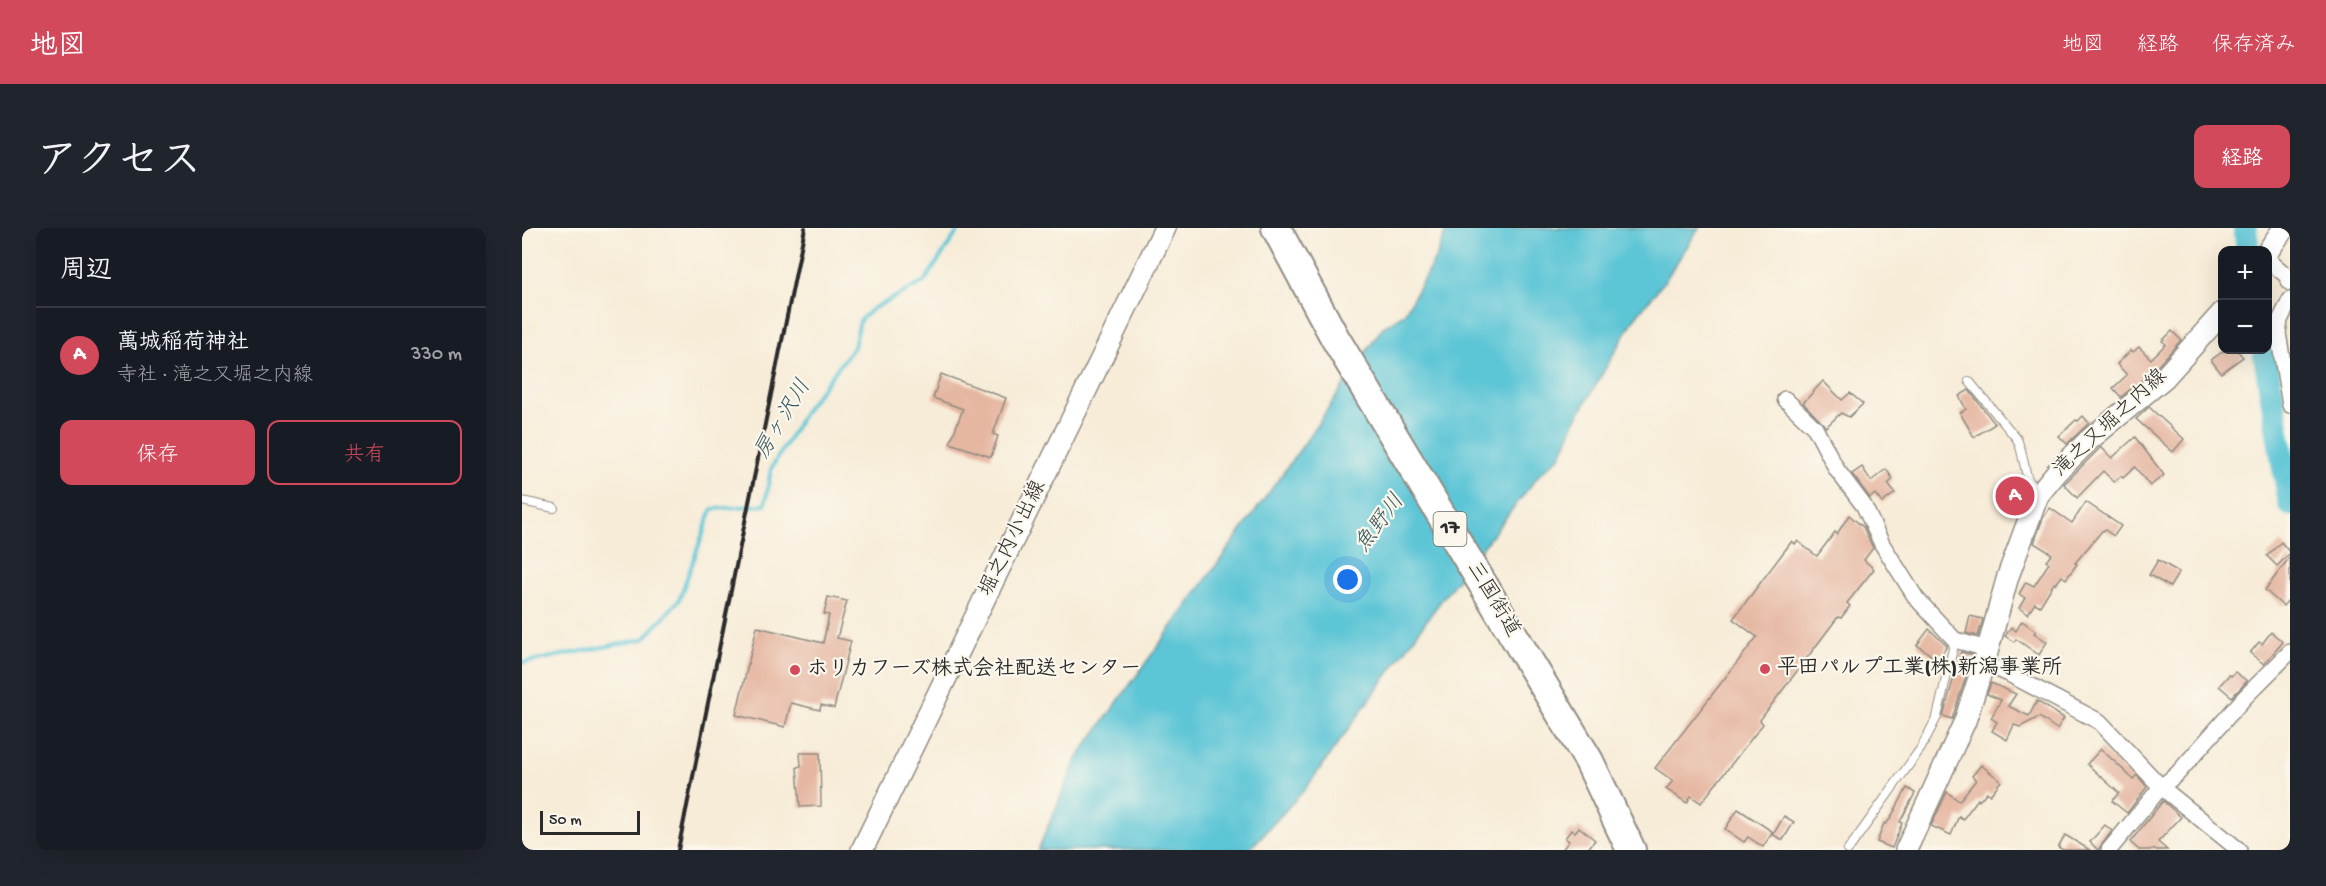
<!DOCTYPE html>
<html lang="ja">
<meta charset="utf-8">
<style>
:root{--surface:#171b24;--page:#20242c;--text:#f1f3f6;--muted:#9ea1a6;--line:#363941;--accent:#d1495b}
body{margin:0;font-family:"Gochi Hand","Klee One",sans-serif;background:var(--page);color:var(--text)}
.controls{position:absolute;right:18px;top:18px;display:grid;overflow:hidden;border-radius:12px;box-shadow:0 6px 24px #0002}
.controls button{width:54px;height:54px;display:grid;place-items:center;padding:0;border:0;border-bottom:2px solid var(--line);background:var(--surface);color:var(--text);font:30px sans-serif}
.scale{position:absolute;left:18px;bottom:15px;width:100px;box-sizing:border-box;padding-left:6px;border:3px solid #2b2b2b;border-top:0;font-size:16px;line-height:21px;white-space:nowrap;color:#2b2b2b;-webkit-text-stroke:4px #fbf7ec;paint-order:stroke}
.you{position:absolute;left:826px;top:352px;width:21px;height:21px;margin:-15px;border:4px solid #fff;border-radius:50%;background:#1a73e8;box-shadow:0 0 0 9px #1a73e833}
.badge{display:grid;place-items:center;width:39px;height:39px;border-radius:50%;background:var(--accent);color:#fff;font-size:20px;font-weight:700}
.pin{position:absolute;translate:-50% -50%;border:3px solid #fff;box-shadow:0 2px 6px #0006}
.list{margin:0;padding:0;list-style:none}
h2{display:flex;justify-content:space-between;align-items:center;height:78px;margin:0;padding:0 24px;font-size:26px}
h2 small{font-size:20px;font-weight:400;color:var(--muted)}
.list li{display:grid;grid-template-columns:39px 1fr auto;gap:18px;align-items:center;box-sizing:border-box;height:96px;padding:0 24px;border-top:2px solid var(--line)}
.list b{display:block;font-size:22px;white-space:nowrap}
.list p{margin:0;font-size:20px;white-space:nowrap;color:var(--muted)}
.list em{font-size:20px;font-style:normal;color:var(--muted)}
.actions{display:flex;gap:12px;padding:18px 24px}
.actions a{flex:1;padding:14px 0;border:2px solid var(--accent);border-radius:12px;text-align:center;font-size:21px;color:var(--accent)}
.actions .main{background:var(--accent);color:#fff}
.map{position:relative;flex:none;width:1768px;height:622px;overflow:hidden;border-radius:12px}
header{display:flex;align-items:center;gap:36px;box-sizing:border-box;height:84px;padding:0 30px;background:var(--accent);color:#fff}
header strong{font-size:28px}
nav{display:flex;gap:33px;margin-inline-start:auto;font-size:21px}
.intro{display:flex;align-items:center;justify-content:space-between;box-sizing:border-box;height:144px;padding:0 36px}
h1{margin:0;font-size:42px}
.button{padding:15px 27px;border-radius:12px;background:var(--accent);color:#fff;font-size:21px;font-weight:700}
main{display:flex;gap:36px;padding:0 36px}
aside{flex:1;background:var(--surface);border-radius:12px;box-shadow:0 6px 24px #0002}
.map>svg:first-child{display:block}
.water{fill:#5bc5d6;stroke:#437880;stroke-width:1.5}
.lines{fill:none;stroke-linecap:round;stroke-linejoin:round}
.stream{stroke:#5bc5d6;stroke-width:4}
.river{stroke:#5bc5d6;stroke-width:24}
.building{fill:#e5b6a0}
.lane-casing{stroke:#918c82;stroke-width:10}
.street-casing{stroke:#918c82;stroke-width:18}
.secondary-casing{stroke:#918c82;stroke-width:24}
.highway-casing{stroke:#918c82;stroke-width:32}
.lane{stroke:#fff;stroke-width:8}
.street{stroke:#fff;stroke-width:15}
.secondary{stroke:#fff;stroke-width:21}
.highway{stroke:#fff;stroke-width:28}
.rail{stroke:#2b2b2b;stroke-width:4}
.poi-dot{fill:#d1495b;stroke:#fbf7ec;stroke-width:2}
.labels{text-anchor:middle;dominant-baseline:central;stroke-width:4.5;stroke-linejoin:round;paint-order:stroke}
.shield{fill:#fbf7ec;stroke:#696865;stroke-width:1.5}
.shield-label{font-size:20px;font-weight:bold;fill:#2b2b2b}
.street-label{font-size:21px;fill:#2b2b2b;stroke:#fbf7ec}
.poi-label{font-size:21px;font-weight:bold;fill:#2b2b2b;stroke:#fbf7ec;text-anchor:start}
.water-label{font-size:22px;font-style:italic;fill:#39595e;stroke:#fbf7ec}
</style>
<header>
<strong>地図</strong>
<nav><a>地図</a><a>経路</a><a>保存済み</a></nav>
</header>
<div class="intro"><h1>アクセス</h1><a class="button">経路</a></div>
<main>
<aside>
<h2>周辺<small></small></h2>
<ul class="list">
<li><span class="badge">A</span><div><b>萬城稲荷神社</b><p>寺社 · 滝之又堀之内線</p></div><em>330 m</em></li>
</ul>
<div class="actions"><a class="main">保存</a><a>共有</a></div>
</aside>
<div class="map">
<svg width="1768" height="622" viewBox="0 0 1768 622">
<rect width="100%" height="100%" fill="#fbf7ec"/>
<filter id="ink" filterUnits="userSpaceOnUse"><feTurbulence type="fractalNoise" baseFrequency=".0167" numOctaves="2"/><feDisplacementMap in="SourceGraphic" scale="12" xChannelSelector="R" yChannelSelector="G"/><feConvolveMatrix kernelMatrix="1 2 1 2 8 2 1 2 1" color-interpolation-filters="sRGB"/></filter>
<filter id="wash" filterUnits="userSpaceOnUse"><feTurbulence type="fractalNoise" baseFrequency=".008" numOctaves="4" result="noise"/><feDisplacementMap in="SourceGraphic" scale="24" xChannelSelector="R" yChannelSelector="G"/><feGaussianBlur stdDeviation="1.35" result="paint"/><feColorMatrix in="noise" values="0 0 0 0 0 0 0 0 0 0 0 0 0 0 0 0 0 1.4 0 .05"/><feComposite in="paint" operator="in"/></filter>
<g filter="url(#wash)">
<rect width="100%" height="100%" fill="#f7ecd8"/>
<polygon class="water" points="925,0 1177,0 1142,54 1112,91 1054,191 1039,227 1017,247 915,378 784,560 727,622 516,622 555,530 787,209 860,100 882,86 915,27"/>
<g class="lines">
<polyline class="stream" points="0,435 122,411 157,372 190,281 243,277 249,241 286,178 332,119 338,92 350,81 402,54 438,0"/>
<g class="river">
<polyline points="1723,0 1726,22"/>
<polyline points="1742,122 1768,276"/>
</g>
</g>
<g id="blocks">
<g class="building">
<polygon points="1650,103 1659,112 1633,141 1599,169 1591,160 1605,147 1595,136 1609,122 1611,124 1617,119 1629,131 1644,116 1640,113"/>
<polygon points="1703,122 1715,122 1721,129 1699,145 1689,132"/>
<polygon points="419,146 484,170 471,206 476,208 469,229 428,215 441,181 411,170"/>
<polygon points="1301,153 1320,172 1328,165 1341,176 1327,189 1319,185 1304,199 1281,175"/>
<polygon points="1447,162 1473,196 1452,209 1438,185 1444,181 1437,168"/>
<polygon points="1627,179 1662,211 1651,224 1614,191"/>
<polygon points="1561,188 1567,195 1545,216 1537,208 1554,192 1556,193"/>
<polygon points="1613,209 1642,247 1628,258 1613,239 1601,250 1599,248 1592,254 1581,243 1555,270 1542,256 1579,219 1590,230"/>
<polygon points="1340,239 1349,253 1364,241 1371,251 1366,256 1373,265 1360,275 1353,266 1348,270 1330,246"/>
<polygon points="1564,274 1599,298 1592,308 1583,302 1580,303 1553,335 1555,336 1544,351 1540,348 1534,356 1532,355 1518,378 1513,375 1506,386 1497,380 1503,370 1497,366 1504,354 1512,358 1527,335 1524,333 1530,326 1512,315 1521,290 1528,280 1550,295"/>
<polygon points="1327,287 1341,299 1351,320 1342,332 1352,341 1325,375 1328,378 1319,390 1316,389 1238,492 1241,496 1179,575 1169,568 1165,575 1144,561 1151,553 1133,540 1235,409 1211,391 1270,313 1273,316 1275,313 1295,328 1313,304 1315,306"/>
<polygon points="1759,314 1768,325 1755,338 1745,328"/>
<polygon points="1768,329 1768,370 1761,378 1743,362"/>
<polygon points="1636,332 1657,344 1648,359 1627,347"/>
<polygon points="306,369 325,373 315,410 329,413 312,480 299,477 298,482 269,475 263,499 214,487 235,399 301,415 307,387 302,386"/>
<polygon points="1448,388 1461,391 1456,408 1444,405"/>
<polygon points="1500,393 1514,403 1512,405 1525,414 1517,427 1494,411 1492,414 1483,408 1489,399 1494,403"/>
<polygon points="1407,401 1425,418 1417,430 1413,430 1395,417"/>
<polygon points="1749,404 1761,414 1742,436 1728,425 1737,414 1740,416"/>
<polygon points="1439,424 1451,427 1430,491 1421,488"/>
<polygon points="1713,444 1725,453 1710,469 1697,458 1707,447 1709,448"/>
<polygon points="1469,455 1494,466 1486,478 1507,488 1515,473 1542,490 1535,501 1517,489 1498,499 1492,497 1485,512 1470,503 1475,494 1469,490 1479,472 1465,466"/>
<polygon points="1579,521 1611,551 1615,547 1625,559 1605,585 1590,573 1597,565 1565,536"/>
<polygon points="278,525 298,525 299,578 278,579 275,539 279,538"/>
<polygon points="1459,537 1479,553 1468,567 1465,564 1457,573 1456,571 1441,591 1437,588 1429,607 1409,598 1425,564 1437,573 1454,552 1450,548"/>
<polygon points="1385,560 1393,565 1378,594 1380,595 1370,620 1355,614 1362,595 1364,596 1368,591"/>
<polygon points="1641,573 1659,589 1636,614 1645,622 1617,622 1608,614"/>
<polygon points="1216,581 1251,604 1241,619 1226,609 1222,614 1203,601"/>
<polygon points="1262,588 1272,594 1261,612 1251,607"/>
<polygon points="1583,597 1590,603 1576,622 1568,614"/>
<polygon points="1057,599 1073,612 1065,622 1040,622 1047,613 1043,610 1049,602 1053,604"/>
<polygon points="1543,607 1568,622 1541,622 1536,619"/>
</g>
</g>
</g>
<g filter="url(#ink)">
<use href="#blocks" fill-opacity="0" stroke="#918c82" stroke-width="1.5"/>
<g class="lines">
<g class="lane-casing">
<g id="lane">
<polyline points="1447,153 1495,211 1499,222 1505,249 1515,266"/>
<polyline points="0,273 32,280"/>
<polyline points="1326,622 1399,520 1415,489 1433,412"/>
</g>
</g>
<g class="street-casing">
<g id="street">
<polyline points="1746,32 1765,48 1768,55"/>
<polyline points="1768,72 1758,92 1756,105 1768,177"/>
<polyline points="1263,171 1293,200 1315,242 1342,278 1360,316 1394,370 1433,412 1465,421"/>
<polyline points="1462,435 1487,446 1578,494 1639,559 1717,622"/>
<polyline points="1587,622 1639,559 1655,546 1723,469 1768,424"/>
</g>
</g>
<g class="secondary-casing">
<g id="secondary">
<polyline points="1746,23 1762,0"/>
<polyline points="340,622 643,0"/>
<polyline points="1384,622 1443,493 1462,435 1486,348 1516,267 1535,244 1567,212 1642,150 1700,85"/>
</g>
</g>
<g class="highway-casing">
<polyline id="highway" points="754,0 813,110 1067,533 1109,622"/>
</g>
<use href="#lane" class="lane"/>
<use href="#street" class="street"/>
<use href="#secondary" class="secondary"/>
<use href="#highway" class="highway"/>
<polyline class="rail" points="156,622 283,0"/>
</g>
</g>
<g class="poi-dot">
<circle cx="1243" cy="441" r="6"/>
<circle cx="273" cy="442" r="6"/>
</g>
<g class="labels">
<rect class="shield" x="911.5" y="284" width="33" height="34" rx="4.5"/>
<g class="shield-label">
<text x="928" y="301">17</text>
</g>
<g class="street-label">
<text transform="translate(1589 196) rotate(-43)">滝之又堀之内線</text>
<text transform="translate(492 311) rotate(-64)">堀之内小出線</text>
<text transform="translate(970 372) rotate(59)">三国街道</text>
</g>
<g class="poi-label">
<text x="1255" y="441">平田パルプ工業(株)新潟事業所</text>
<text x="285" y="442">ホリカフーズ株式会社配送センター</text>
</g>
<g class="water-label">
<text transform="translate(262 192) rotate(-59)">房ヶ沢川</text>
<text transform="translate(859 296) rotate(-53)">魚野川</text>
</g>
</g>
</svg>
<div class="controls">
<button>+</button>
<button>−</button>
</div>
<div class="scale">50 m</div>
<div class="you"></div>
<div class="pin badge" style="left:1493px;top:268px">A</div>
</div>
</main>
